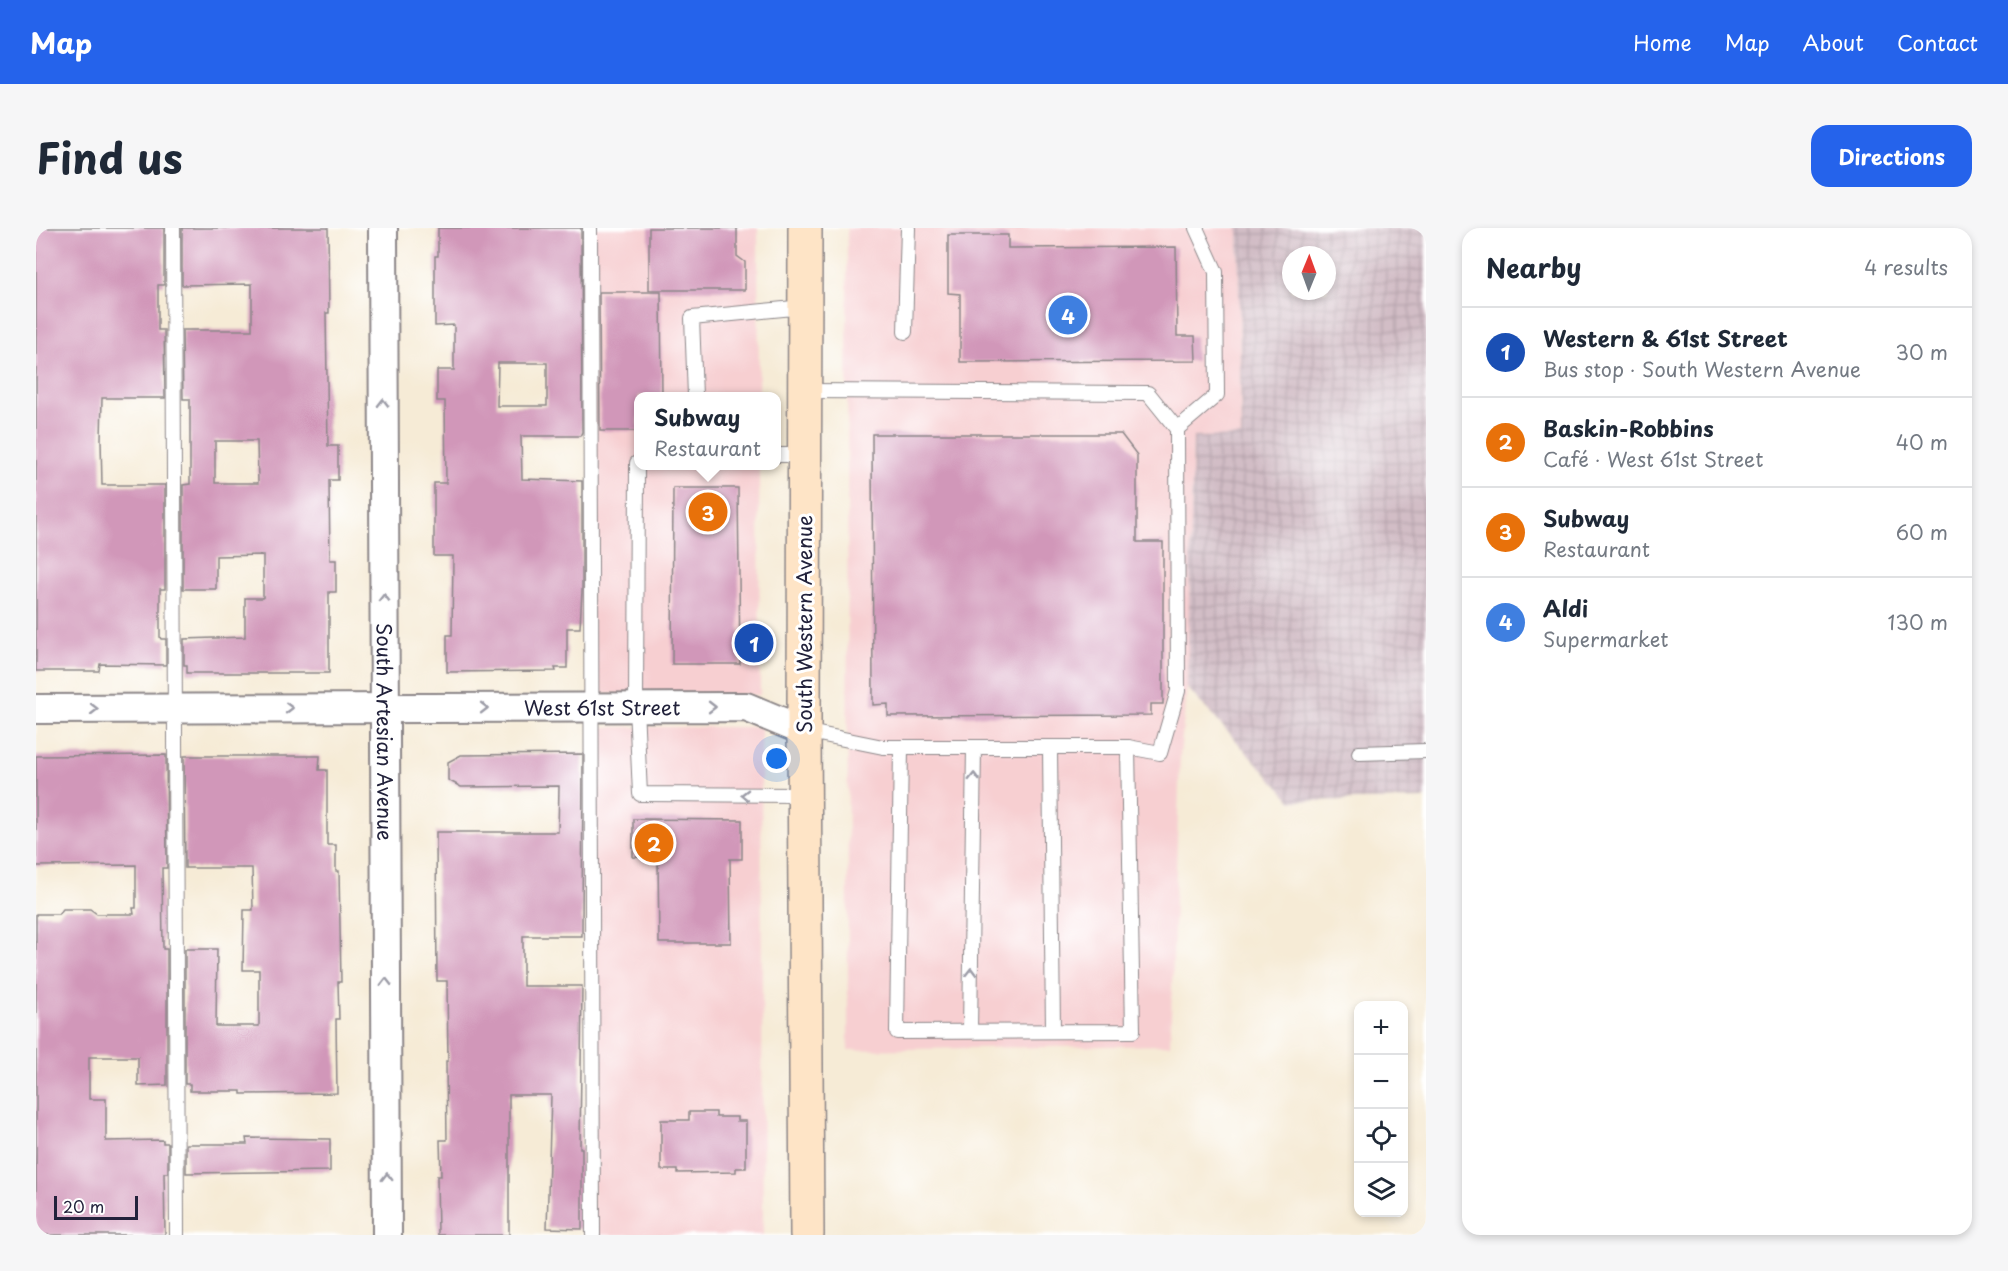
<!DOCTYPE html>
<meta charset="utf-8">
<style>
:root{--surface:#fff;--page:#f6f6f7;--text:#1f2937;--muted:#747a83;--line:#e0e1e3;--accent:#2563eb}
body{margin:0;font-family:"Playpen Sans",sans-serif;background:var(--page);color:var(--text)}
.controls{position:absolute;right:18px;bottom:18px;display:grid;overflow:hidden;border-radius:12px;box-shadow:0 3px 9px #0003}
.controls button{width:54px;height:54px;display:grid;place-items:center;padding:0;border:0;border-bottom:2px solid var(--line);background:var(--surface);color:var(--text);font:30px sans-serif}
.compass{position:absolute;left:1246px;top:18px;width:54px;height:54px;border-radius:50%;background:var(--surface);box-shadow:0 3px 9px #0003;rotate:1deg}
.scale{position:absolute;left:18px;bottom:15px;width:84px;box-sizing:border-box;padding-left:6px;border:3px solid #22223b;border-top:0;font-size:16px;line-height:21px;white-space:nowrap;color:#22223b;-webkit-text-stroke:4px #fff;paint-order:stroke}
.you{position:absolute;left:741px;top:531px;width:21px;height:21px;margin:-15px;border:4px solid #fff;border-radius:50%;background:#1a73e8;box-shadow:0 0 0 9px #1a73e833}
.badge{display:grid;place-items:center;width:39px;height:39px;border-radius:50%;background:var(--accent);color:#fff;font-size:20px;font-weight:700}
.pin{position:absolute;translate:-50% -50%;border:3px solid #fff;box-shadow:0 2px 6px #0006}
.popup{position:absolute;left:598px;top:164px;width:147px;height:78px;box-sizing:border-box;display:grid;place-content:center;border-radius:12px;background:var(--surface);filter:drop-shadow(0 2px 4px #0005);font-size:20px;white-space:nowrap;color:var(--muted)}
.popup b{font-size:22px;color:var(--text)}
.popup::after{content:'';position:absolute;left:50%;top:100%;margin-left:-12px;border:12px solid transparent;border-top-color:var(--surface)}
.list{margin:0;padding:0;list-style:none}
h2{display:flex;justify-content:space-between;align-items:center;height:78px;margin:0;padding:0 24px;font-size:26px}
h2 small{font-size:20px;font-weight:400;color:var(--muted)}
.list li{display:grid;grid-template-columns:39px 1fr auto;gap:18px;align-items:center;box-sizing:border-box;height:90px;padding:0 24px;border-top:2px solid var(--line)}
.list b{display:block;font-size:22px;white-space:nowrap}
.list p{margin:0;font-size:20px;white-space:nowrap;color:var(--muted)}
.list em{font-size:20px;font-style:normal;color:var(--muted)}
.icon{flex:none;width:33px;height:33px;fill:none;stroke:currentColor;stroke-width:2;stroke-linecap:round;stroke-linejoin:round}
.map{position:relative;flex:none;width:1390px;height:1007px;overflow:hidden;border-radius:18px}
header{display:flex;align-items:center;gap:36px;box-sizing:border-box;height:84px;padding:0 30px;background:var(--accent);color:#fff}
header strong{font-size:28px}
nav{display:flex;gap:33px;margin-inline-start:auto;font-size:21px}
.intro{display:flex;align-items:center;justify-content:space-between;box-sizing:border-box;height:144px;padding:0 36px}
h1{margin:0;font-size:42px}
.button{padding:15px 27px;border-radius:18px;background:var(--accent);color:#fff;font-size:21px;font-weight:700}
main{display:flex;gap:36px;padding:0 36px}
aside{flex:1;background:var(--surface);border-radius:18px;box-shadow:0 3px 9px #0003}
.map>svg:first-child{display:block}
.built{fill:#f7cfd1}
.industrial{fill:url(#industrial-grid);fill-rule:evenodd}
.building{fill:#d197b9;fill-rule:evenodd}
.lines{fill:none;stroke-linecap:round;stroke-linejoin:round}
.lane-casing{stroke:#8c8688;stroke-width:16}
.street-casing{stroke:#8c8688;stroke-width:32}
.secondary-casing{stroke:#8c8688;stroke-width:36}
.lane{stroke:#fff;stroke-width:14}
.street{stroke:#fff;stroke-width:28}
.secondary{stroke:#fee4c6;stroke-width:33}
.oneway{stroke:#9c9ca7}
.labels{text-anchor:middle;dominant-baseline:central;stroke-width:6;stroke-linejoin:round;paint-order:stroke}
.street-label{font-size:20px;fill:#22223b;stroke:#fff}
</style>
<header>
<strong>Map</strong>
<nav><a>Home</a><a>Map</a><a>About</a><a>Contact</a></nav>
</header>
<div class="intro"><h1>Find us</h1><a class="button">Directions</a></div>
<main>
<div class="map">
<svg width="1390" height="1007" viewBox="0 0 1390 1007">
<defs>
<pattern id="industrial-grid" width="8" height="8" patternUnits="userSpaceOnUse" patternTransform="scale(1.5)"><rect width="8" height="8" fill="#d2bdc6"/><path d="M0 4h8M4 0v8" fill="none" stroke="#b4a2ab"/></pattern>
</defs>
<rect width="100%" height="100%" fill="#fff"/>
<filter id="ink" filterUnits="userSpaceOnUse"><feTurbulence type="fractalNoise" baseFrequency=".0167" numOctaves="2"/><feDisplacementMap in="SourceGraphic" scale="12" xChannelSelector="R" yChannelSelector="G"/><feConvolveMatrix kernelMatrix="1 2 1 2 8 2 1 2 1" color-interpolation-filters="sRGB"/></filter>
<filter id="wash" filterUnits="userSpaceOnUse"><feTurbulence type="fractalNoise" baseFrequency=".008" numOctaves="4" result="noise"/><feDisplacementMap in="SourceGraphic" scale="24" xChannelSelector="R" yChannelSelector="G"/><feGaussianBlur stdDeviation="1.35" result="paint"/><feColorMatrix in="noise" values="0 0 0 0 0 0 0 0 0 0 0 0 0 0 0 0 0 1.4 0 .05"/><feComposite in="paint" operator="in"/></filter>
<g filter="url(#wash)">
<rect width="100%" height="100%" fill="#f6ebd6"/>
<g class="built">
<polygon points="554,0 722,0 723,168 603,168 603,238 723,238 724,467 555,466"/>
<polygon points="811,0 1202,0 1205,209 1157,210 1151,460 1144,528 1134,817 812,822"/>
<polygon points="555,499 725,499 727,1007 557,1007"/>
</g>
<path class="industrial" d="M1202 0H1390V571L1256 573 1151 460 1157 209 1205 208ZM1255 27H1291V63H1255Z"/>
<g id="blocks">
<g class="building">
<polygon points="0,0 128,0 128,57 122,57 122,102 128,102 129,170 66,170 65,212 66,257 129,257 129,361 124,361 124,409 125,411 130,411 130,437 64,436 63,443 0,443"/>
<path d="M146 0H292L293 85H290L292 218H302V252H293L294 332H300V364H293V445H151V437H148V411L209 409V370H227V327L180 328V361H147V257L154 256V171H147L146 102H216V56L146 57ZM179 213H221L222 255H179Z"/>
<path d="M402 0H545L546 204 544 208H485L486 251 546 253V363L544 400H531V440H519L520 443 411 444V407H416L417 328H398V255H410L409 173H401V142H418V97L399 98V28H402ZM462 135H511V178H461Z"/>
<polygon points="613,0 701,0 701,28 709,34 709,62 613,62"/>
<polygon points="912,7 972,7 972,20 1140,19 1141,108 1159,108 1160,133 924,134 924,66 912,65"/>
<polygon points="563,64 625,64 626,168 603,168 603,203 564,203"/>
<polygon points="836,206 1085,206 1101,227 1101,314 1127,314 1127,476 1115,476 1115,487 852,488 852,476 837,477"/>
<polygon points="637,260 702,260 704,436 636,436"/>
<polygon points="547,526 546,708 487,708 487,758 546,758 544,920 546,920 546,1001 511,1000 515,867 473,867 473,1007 402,1007 401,948 405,948 404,912 411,912 410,833 412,833 411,753 401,753 400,604 522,604 523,558 425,559 412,552 412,534 425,527"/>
<polygon points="130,527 131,640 126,640 127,721 131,721 131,857 102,858 102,829 53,829 53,871 70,871 70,913 127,912 127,915 132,915 132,945 128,945 129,1007 0,1007 0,686 23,686 27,681 54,681 61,686 98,686 97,680 100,680 100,637 0,638 0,528"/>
<polygon points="148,528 284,528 283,542 291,542 291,617 300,617 300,643 303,643 305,754 302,754 303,791 300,791 301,865 205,866 205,863 154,863 154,856 149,856 149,721 181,721 180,798 223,798 223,742 207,742 208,682 217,682 216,640 149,640"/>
<polygon points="597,591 706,592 706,631 694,631 695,715 623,715 622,630 597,629"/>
<polygon points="653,884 680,884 680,889 701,889 701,893 710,893 710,940 700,940 700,944 641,945 641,942 625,942 625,892 653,892"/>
<polygon points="210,910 294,911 294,943 150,945 150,916 211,916"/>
</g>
</g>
</g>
<g filter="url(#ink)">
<use href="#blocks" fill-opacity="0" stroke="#8c8688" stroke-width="1.5"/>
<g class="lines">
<g class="lane-casing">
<g id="lane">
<polyline points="137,0 141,1007"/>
<polyline points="554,0 557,1007"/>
<polyline points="869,104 872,0"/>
<polyline points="659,168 656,90 768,79"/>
<polyline points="1141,201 1181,167 1180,44 1160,0"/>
<polyline points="741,227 768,227"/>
<polyline points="603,235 601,235 600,479 604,566 768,567"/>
<polyline points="768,503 847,519 1092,519 1124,525 1142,463 1141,201 1112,165 768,163"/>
<polyline points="865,519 861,804 1097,803 1092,519"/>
<polyline points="1014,519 1017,803"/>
<polyline points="1323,525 1390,523"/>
<polyline points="934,803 938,519"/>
</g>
</g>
<g class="street-casing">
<g id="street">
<path id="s1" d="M347 0 351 1007"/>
<path id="s2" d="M0 481 710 479 768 503"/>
</g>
</g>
<g class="secondary-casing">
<polyline id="secondary" points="769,0 768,503 771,1007"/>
</g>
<use href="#lane" class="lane"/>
<use href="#street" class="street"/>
<use href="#secondary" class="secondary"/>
</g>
<defs><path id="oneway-chevron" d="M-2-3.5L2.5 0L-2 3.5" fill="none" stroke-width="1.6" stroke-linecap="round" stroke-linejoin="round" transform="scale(1.5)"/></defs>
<g class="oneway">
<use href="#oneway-chevron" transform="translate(347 175) rotate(-90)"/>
<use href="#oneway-chevron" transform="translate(348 370) rotate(-90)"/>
<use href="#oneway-chevron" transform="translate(676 479)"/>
<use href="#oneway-chevron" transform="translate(253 480)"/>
<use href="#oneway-chevron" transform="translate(448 480)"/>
<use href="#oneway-chevron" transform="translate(58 481)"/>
<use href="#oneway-chevron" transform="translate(938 549) rotate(-89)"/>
<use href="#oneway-chevron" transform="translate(709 567) rotate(-179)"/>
<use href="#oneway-chevron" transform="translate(935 744) rotate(-89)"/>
<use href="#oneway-chevron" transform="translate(350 754) rotate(-90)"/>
<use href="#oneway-chevron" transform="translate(351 949) rotate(-90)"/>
</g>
</g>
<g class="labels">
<g class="street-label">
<text transform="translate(768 396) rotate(-90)">South Western Avenue</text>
<text stroke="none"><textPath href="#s2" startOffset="566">West 61st Street</textPath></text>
<text stroke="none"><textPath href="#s1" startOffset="504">South Artesian Avenue</textPath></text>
</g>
</g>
</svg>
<div class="controls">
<button>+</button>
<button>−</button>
<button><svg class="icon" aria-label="locate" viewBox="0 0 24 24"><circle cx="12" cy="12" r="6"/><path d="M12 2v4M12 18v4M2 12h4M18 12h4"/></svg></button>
<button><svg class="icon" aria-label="layers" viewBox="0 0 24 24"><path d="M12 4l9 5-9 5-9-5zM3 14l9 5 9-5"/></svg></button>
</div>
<svg class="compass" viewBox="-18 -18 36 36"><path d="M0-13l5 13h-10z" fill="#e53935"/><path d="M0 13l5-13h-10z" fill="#747a83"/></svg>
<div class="scale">20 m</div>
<div class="you"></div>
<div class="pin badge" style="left:718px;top:415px;background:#1a4fb4">1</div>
<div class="pin badge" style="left:618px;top:615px;background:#e8710a">2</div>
<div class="pin badge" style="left:672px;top:284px;background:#e8710a">3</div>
<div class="popup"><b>Subway</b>Restaurant</div>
<div class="pin badge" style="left:1032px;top:87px;background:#3f7fe0">4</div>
</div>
<aside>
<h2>Nearby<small>4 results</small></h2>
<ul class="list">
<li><span class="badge" style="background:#1a4fb4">1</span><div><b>Western &amp; 61st Street</b><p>Bus stop · South Western Avenue</p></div><em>30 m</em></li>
<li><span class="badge" style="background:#e8710a">2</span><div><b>Baskin-Robbins</b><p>Café · West 61st Street</p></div><em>40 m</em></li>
<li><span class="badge" style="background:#e8710a">3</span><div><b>Subway</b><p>Restaurant</p></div><em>60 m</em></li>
<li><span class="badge" style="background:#3f7fe0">4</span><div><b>Aldi</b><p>Supermarket</p></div><em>130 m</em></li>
</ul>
</aside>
</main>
